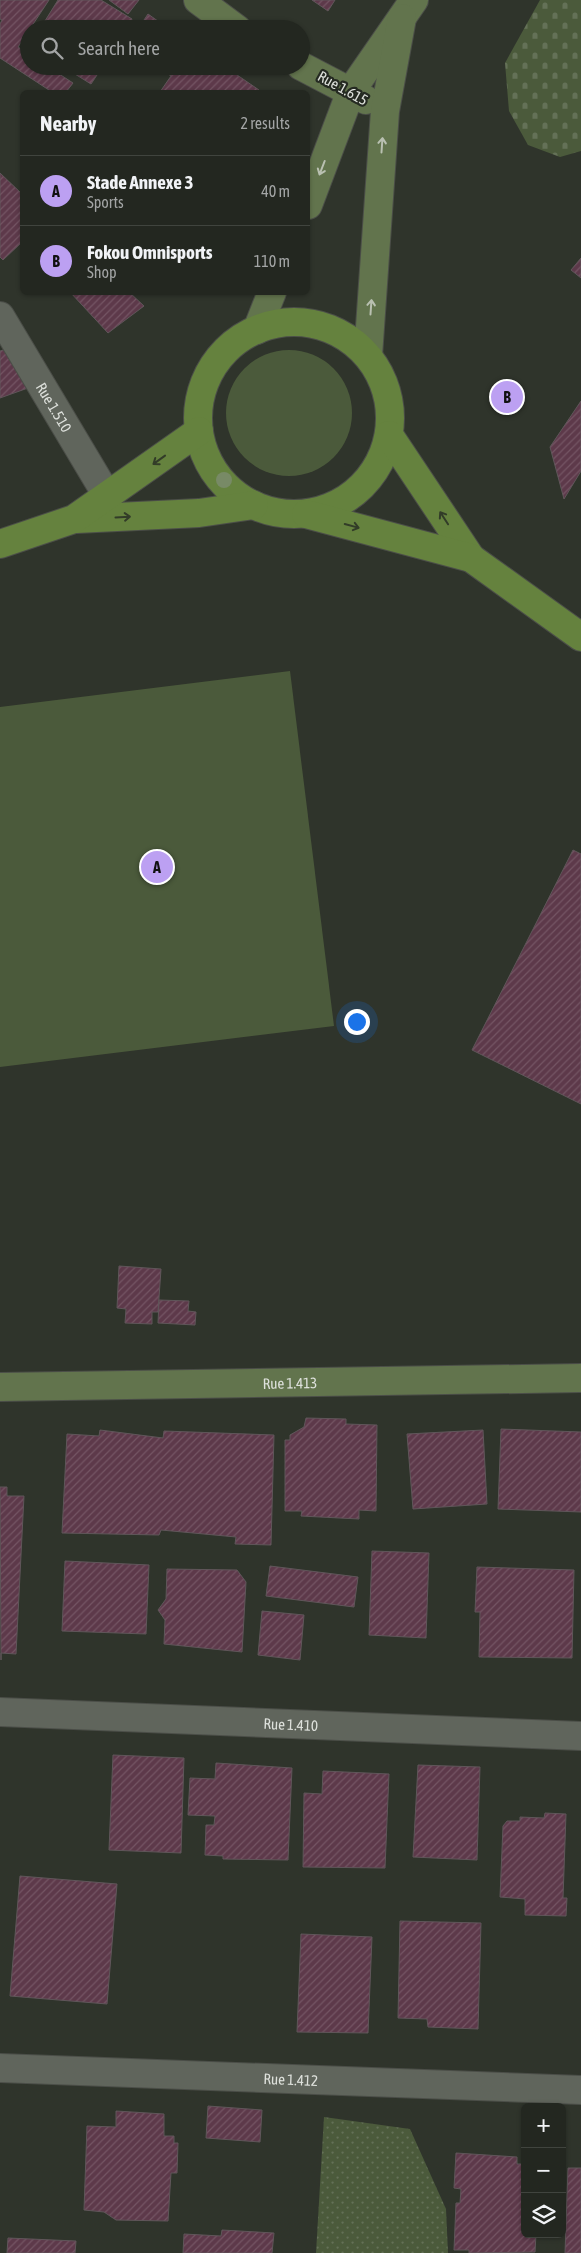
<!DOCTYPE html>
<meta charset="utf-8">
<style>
:root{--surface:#232720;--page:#2b2f29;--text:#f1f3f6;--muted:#a3a5a5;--line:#40443e;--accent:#bca0f2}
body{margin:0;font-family:"Asap Condensed",sans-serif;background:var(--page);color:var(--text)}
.controls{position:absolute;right:15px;bottom:15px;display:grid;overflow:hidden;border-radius:8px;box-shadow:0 1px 4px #0004}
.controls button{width:45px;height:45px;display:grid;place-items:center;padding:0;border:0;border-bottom:1px solid var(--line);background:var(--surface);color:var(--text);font:25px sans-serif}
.you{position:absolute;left:356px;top:1021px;width:18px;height:18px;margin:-12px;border:4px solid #fff;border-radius:50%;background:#1a73e8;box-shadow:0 0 0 8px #1a73e833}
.badge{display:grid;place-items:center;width:32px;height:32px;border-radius:50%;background:var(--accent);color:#111;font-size:16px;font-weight:700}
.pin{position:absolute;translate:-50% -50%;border:2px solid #fff;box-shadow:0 1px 5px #0006}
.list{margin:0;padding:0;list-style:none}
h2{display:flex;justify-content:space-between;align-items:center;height:65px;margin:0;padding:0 20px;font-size:21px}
h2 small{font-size:16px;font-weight:400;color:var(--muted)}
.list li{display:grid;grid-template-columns:32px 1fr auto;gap:15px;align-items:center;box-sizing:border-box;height:70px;padding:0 20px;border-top:1px solid var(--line)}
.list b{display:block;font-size:19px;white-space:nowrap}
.list p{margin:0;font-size:16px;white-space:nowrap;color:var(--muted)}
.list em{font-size:16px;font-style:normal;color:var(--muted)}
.icon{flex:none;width:28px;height:28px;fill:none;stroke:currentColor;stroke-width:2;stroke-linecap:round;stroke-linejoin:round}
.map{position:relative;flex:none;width:581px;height:2253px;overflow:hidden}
.search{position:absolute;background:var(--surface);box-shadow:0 1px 4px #0004;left:20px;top:20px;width:290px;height:55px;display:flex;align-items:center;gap:12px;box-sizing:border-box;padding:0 18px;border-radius:28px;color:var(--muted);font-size:19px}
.panel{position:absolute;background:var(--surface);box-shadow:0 1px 4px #0004;left:20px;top:90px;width:290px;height:205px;border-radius:8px}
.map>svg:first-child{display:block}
.grass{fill:url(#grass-dots)}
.cemetery{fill:url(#cemetery-stones)}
.garden{fill:#4b5a3b}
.building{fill:url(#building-hatch);stroke:#60565a}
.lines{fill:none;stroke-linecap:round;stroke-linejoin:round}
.street-casing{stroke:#4b4e48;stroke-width:30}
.secondary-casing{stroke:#4b4e48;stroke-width:30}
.primary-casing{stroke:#4b4e48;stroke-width:30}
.street{stroke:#60655c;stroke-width:28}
.secondary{stroke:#62744d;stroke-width:28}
.primary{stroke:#65823e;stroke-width:28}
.tree{fill:#788a66}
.oneway{stroke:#b9c0b1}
.oneway2{stroke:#323c28}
.labels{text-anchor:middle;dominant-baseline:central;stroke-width:4.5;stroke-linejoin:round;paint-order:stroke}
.street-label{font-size:15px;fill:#dee1dc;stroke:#252a22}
</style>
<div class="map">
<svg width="581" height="2253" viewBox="0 0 581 2253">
<defs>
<pattern id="grass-dots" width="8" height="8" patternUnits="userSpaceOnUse" patternTransform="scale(1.25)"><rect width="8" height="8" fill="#4b5a3b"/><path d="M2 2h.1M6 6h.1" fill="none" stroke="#647157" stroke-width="1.8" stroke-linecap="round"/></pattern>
<pattern id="cemetery-stones" width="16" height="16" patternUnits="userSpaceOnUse" patternTransform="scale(1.25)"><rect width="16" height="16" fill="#4b5a3b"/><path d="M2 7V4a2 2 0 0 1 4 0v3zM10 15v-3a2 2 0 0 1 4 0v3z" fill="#647157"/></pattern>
<pattern id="building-hatch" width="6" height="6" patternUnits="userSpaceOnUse" patternTransform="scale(1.25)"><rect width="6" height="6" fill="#5d394a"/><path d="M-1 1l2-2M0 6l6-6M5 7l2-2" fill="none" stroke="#745564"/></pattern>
</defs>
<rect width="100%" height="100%" fill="#2f342b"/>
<polygon class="grass" points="324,2117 410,2129 446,2209 448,2253 316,2253"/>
<polygon class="cemetery" points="540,0 581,0 581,151 560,157 528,145 509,111 505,63"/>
<g class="garden">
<circle cx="289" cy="413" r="63"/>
<polygon points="290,671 334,1026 0,1067 0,707"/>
</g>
<g class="building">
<polygon points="0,0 49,0 18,47 29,54 29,66 47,66 73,83 66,92 52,92 0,58 0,24 2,20 0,19"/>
<polygon points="58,0 101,0 132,19 127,29 40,29"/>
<polygon points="109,0 139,0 128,14"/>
<polygon points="312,0 335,0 328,11"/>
<polygon points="148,14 169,29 138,29"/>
<polygon points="62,66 103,66 91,84"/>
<polygon points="156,66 224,66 259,90 258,92 160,92 171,76"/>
<polygon points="0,173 22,194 22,242 3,260 0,257"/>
<polygon points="581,258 581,278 571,270"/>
<polygon points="70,292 129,292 144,306 108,333"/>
<polygon points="13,347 28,388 0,398 0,351"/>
<polygon points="581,401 581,471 564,499 550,447"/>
<polygon points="573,850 581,854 581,1104 472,1050"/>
<polygon points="119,1266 161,1269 158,1312 152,1312 152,1324 125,1323 126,1309 117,1308"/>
<polygon points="159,1300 189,1301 188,1311 196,1312 195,1325 158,1323"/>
<polygon points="306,1418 346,1419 346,1424 377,1425 376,1511 359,1510 359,1519 301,1516 302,1511 285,1511 285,1440 290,1440 290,1435 304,1427"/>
<polygon points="501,1429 581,1432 581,1512 498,1509"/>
<polygon points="100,1430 163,1438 164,1431 274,1435 271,1545 235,1544 236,1537 161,1530 159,1535 62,1533 67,1434 99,1436"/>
<polygon points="483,1430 487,1504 413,1509 407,1434"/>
<polygon points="0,1487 7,1487 7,1496 24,1496 16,1654 1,1653 1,1660"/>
<polygon points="372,1551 429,1553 426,1638 369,1635"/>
<polygon points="65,1561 149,1565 146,1634 62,1631"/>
<polygon points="270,1566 358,1577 354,1607 266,1596"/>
<polygon points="477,1567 574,1570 572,1658 479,1657 480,1612 475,1612"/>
<polygon points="167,1569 237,1570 246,1582 242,1652 164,1644 165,1620 158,1610 166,1599"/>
<polygon points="262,1611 304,1615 300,1660 258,1655"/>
<polygon points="113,1755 184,1758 181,1853 109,1850"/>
<polygon points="216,1763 292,1768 288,1860 223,1859 223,1856 205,1855 206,1825 214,1825 215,1816 188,1815 190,1778 215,1779"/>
<polygon points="418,1765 480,1767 477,1860 413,1857"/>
<polygon points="323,1771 389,1774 385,1868 303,1867 304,1793 322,1794"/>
<polygon points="545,1813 566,1814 563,1898 567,1898 566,1916 525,1915 525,1899 500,1897 503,1826 507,1821 520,1821 520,1817 544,1818"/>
<polygon points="20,1876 117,1884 107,2004 10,1996"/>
<polygon points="400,1921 481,1923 478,2029 428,2027 427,2019 398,2018"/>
<polygon points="301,1934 372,1937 368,2033 297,2032"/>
<polygon points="208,2106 262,2110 260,2142 206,2138"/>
<polygon points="116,2111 164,2114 164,2136 174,2136 174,2143 178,2143 177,2173 171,2173 168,2221 116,2220 104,2212 84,2210 87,2126 116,2127"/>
<polygon points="456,2153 517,2157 517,2164 525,2164 525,2234 536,2234 535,2252 469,2253 469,2250 454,2250 456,2203 460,2203 461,2189 454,2188"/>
<polygon points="568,2168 581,2168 581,2253 565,2253"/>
<polygon points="222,2230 274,2233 272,2253 183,2253 184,2234 221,2236"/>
<polygon points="8,2238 76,2241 75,2253 7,2253"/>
</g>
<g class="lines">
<g class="street-casing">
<g id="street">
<path id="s1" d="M0 316 108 497"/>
<path id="s2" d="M0 1712 581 1736"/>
<path id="s3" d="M0 2068 581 2090"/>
</g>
</g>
<g class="secondary-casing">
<g id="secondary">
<polyline points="198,0 237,29"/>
<polyline points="301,66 366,100"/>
<polyline points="308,205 351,91 414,0"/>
<polyline points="257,330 272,292"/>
<polyline points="368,356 385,111 402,18"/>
<path id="s4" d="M0 1387 581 1378"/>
</g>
</g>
<g class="primary-casing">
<g id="primary">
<circle cx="294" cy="418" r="96"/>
<polyline points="389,435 471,558"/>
<polyline points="306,514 471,558 581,637"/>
<polyline points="76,519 199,513 254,505"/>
<polyline points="0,544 74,519 199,431"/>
</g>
</g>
<use href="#street" class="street"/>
<use href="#secondary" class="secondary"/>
<use href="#primary" class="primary"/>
</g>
<circle class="tree" cx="224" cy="480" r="8"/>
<defs><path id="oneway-shaft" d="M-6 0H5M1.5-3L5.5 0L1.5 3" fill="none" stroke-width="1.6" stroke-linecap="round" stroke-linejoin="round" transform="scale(1.25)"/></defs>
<g class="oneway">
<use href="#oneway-shaft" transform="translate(382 145) rotate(-86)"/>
<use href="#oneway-shaft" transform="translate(322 168) rotate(111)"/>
<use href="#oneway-shaft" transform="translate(371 307) rotate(-86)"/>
</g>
<g class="oneway2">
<use href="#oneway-shaft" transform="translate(159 460) rotate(144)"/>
<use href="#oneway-shaft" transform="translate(123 517) rotate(-3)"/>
<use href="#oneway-shaft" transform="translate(444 518) rotate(-123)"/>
<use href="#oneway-shaft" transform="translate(352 526) rotate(15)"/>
</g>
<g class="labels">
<g class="street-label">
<text transform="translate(343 88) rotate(29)">Rue 1.615</text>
<text stroke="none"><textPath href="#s1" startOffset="106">Rue 1.510</textPath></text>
<text stroke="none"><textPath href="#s4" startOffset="290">Rue 1.413</textPath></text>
<text stroke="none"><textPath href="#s2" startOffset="291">Rue 1.410</textPath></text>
<text stroke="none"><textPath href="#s3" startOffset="291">Rue 1.412</textPath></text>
</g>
</g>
</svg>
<div class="controls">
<button>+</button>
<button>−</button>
<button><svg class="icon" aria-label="layers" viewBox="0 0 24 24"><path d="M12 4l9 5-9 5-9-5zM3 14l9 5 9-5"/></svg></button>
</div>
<div class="you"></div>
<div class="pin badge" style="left:157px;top:867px">A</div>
<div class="pin badge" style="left:507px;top:397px">B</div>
<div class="search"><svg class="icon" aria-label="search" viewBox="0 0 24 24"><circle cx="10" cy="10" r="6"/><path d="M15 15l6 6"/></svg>Search here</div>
<section class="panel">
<h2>Nearby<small>2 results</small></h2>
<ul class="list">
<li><span class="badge">A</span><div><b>Stade Annexe 3</b><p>Sports</p></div><em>40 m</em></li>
<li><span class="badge">B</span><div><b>Fokou Omnisports</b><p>Shop</p></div><em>110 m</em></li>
</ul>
</section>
</div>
